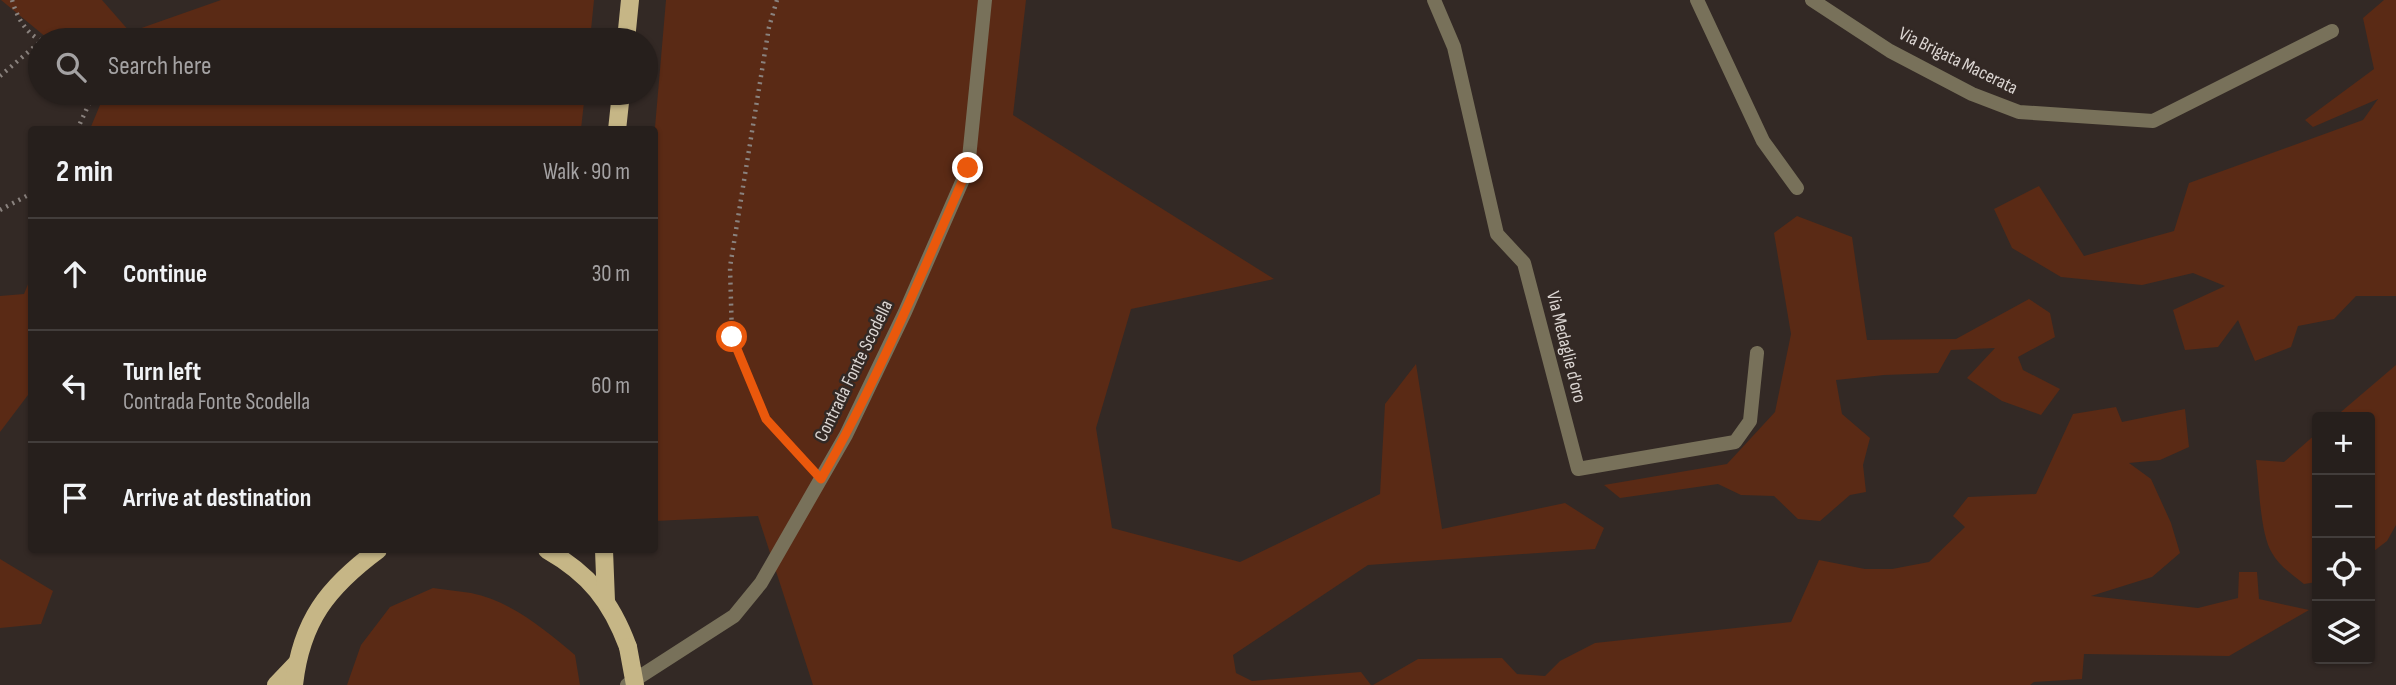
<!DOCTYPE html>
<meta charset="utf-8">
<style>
:root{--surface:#261f1c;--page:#2e2725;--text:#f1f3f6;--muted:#a4a2a3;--line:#423d3b}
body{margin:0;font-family:"Sofia Sans Condensed",sans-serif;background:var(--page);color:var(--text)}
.controls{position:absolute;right:21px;bottom:21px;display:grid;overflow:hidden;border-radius:7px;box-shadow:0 2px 5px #0004}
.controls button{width:63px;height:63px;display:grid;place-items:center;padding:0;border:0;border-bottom:2px solid var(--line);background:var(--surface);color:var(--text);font:35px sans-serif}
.stop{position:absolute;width:21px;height:21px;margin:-16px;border:5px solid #ea580c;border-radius:50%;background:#fff}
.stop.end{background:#ea580c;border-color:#fff;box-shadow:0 2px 7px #0008}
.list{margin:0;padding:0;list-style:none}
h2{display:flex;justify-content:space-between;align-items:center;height:91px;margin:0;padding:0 28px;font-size:30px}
h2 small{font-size:23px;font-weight:400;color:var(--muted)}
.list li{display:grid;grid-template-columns:46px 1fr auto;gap:21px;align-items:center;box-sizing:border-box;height:112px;padding:0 28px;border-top:2px solid var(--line)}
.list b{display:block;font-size:26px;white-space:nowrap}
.list p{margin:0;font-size:23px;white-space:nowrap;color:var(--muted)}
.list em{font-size:23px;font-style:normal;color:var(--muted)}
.icon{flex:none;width:38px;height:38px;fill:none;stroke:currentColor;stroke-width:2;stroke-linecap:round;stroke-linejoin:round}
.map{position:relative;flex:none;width:2396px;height:685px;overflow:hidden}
.search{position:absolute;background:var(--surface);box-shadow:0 2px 5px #0004;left:28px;top:28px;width:630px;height:77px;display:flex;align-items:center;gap:18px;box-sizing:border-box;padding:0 24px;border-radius:38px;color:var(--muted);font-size:26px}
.panel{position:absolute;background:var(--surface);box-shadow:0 2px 5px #0004;left:28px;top:126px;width:630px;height:427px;border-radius:7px}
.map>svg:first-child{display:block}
.green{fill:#5a2a15}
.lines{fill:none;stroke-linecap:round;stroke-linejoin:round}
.path{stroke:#8a827e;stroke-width:4.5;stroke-dasharray:2 5;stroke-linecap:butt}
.lane{stroke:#78715a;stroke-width:14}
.street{stroke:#78715a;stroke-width:14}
.primary{stroke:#c6b686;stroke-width:18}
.primary-bridge{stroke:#c6b686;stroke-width:18}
.route{stroke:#ea580c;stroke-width:9}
.labels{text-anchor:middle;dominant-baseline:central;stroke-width:5;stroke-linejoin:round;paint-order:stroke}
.street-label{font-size:19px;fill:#dbd5d2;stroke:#332925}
</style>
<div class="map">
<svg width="2396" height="685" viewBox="0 0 2396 685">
<rect width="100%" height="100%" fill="#332925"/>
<g class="green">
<polygon points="1,0 102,0 130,32 221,0 594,0 590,40 127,40 129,34 121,40 55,40 47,38"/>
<polygon points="666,0 1026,0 1013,115 1274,279 1131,309 1096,428 1112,528 1240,562 1380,494 1385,404 1416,364 1442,529 1565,503 1604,528 1595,549 1368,565 1233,655 1236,673 1252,681 1361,672 1371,685 813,685 758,516 655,521 654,139"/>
<polygon points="2384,0 2396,0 2396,296 2356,296 2334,319 2298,326 2291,347 2255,361 2238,320 2218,347 2185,350 2173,310 2225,286 2193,273 2142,285 2061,277 2012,248 1994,209 2039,186 2084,256 2174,231 2189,183 2363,120 2378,99 2313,127 2305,120 2374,69 2363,18"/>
<polygon points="105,93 585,93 581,129 90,129"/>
<polygon points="1797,216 1852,237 1867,340 1956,339 2029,299 2050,313 2055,337 2018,357 2023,370 2060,389 2041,415 2002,401 1967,378 1995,348 1951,350 1938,373 1884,375 1836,380 1842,414 1870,438 1863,465 1866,492 1850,495 1820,521 1798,519 1774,496 1741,495 1718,484 1620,498 1604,485 1727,464 1775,412 1791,334 1774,233"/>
<polygon points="31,277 31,391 0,432 0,296 24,294"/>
<polygon points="2396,365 2396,525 2387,541 2370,554 2370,417 2335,417"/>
<polygon points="2116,407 2122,422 2185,409 2189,447 2160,460 2129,463 2151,479 2171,523 2180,553 2152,577 2091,596 2198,608 2238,598 2239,572 2257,572 2259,599 2309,610 2229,656 2084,654 2082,679 2034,682 2030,685 1373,685 1418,659 1502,658 1517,674 1545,676 1560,661 1595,643 1791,622 1819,560 1865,569 1892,569 1929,562 1965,527 1953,516 1968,497 2036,494 2073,414"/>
<path d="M2317 433V582L2304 584C2293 575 2279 566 2272 553 2260 534 2259 483 2256 460L2284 462Z"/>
<polygon points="0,559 53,591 41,624 0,628"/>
<path d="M433 588C445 590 459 591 471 593 511 601 545 630 575 655L580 685H347L361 645 390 607Z"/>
</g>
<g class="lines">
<g class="path">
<path d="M12 0C17 17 25 32 40 40"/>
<polyline points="777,0 769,27 730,267 732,337 766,419 804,460"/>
<polyline points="0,76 40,42"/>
<polyline points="77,130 94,93"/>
<polyline points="0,210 32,193"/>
</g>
<polyline class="lane" points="627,685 734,616 761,583 846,435 905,312 968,168 985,0"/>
<g class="street">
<polyline points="1434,0 1454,47 1497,234 1524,263 1578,469 1735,442 1750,421 1757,353"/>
<polyline points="1697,0 1763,141 1797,188"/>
<polyline points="1812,0 1890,51 1972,94 2019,112 2153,121 2332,31"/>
</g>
<g class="primary">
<polyline points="626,40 630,0"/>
<polyline points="617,130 621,93"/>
<path d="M547 550C589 574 611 601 628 647"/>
<polyline points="604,550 606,601"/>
<polyline points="276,685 297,663"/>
<path d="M294 685C301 621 328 587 378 550"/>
</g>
<polyline class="primary-bridge" points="628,647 635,685"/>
</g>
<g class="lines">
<path class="route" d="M732 337 766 419 821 479C878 380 922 273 968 168"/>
</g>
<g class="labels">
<g class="street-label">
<text transform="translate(1958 61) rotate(26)">Via Brigata Macerata</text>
<text transform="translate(1566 347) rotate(76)">Via Medaglie d'oro</text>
<text transform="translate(854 371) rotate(-64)">Contrada Fonte Scodella</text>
</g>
</g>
</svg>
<div class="controls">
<button>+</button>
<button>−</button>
<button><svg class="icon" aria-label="locate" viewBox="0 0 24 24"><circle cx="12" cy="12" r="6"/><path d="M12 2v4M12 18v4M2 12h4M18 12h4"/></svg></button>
<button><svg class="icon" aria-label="layers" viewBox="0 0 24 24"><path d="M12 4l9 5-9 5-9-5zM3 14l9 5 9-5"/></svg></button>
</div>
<div class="stop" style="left:732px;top:337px"></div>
<div class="stop end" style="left:968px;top:168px"></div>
<div class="search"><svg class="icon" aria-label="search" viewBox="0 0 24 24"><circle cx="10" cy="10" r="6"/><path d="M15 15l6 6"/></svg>Search here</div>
<section class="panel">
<h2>2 min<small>Walk · 90 m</small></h2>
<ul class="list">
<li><svg class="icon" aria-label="ahead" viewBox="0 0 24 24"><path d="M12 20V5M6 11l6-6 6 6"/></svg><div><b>Continue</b></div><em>30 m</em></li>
<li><svg class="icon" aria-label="left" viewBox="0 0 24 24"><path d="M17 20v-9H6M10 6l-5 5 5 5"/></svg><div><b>Turn left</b><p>Contrada Fonte Scodella</p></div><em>60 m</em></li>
<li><svg class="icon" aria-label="arrive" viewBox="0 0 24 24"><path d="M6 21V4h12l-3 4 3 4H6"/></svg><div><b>Arrive at destination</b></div></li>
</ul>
</section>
</div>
